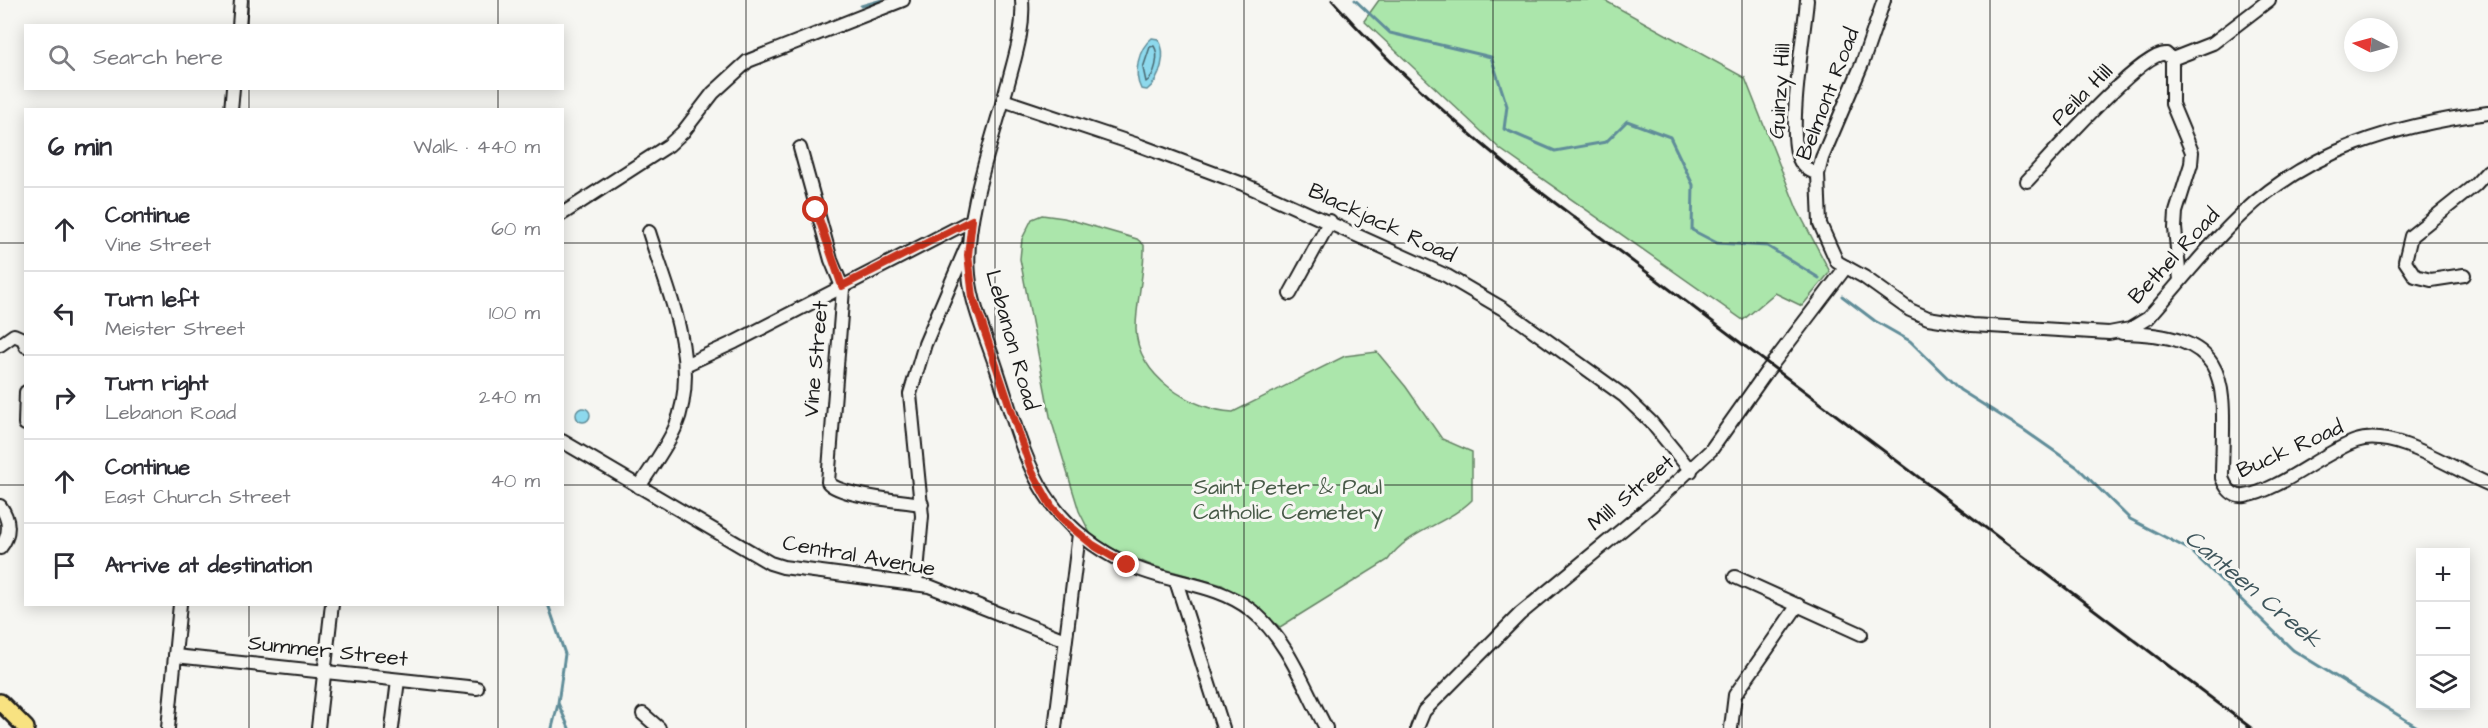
<!DOCTYPE html>
<meta charset="utf-8">
<style>
:root{--surface:#fff;--page:#f2f2f3;--text:#2b2b33;--muted:#7c7c81;--line:#e1e1e2}
body{margin:0;font-family:"Architects Daughter",sans-serif;background:var(--page);color:var(--text)}
.controls{position:absolute;right:18px;bottom:18px;display:grid;overflow:hidden;border-radius:0px;box-shadow:0 3px 15px #0003}
.controls button{width:54px;height:54px;display:grid;place-items:center;padding:0;border:0;border-bottom:2px solid var(--line);background:var(--surface);color:var(--text);font:30px sans-serif}
.compass{position:absolute;left:2344px;top:18px;width:54px;height:54px;border-radius:50%;background:var(--surface);box-shadow:0 3px 15px #0003;rotate:276deg}
.stop{position:absolute;width:18px;height:18px;margin:-14px;border:4px solid #c8321e;border-radius:50%;background:#fff}
.stop.end{background:#c8321e;border-color:#fff;box-shadow:0 2px 6px #0008}
.list{margin:0;padding:0;list-style:none}
h2{display:flex;justify-content:space-between;align-items:center;height:78px;margin:0;padding:0 24px;font-size:26px}
h2 small{font-size:20px;font-weight:400;color:var(--muted)}
.list li{display:grid;grid-template-columns:39px 1fr auto;gap:18px;align-items:center;box-sizing:border-box;height:84px;padding:0 24px;border-top:2px solid var(--line)}
.list b{display:block;font-size:22px;white-space:nowrap}
.list p{margin:0;font-size:20px;white-space:nowrap;color:var(--muted)}
.list em{font-size:20px;font-style:normal;color:var(--muted)}
.icon{flex:none;width:33px;height:33px;fill:none;stroke:currentColor;stroke-width:2;stroke-linecap:round;stroke-linejoin:round}
.map{position:relative;flex:none;width:2488px;height:728px;overflow:hidden}
.search{position:absolute;background:var(--surface);box-shadow:0 3px 15px #0003;left:24px;top:24px;width:540px;height:66px;display:flex;align-items:center;gap:15px;box-sizing:border-box;padding:0 21px;border-radius:0px;color:var(--muted);font-size:22px}
.panel{position:absolute;background:var(--surface);box-shadow:0 3px 15px #0003;left:24px;top:108px;width:540px;height:498px;border-radius:0px}
.map>svg:first-child{display:block}
.green{fill:#abe6ab;stroke:#648164;stroke-width:1.5}
.water{fill:#8dd9ed;stroke:#608d99;stroke-width:1.5}
.lines{fill:none;stroke-linecap:round;stroke-linejoin:round}
.shore{stroke:#496870;stroke-width:1.5}
.stream{stroke:#608d99;stroke-width:3}
.minor-casing{stroke:#1c1c1c;stroke-width:16}
.major-casing{stroke:#1c1c1c;stroke-width:20}
.minor{stroke:#f6f6f2;stroke-width:12}
.major{stroke:#f8e281;stroke-width:15}
.rail{stroke:#1c1c1c;stroke-width:3}
.route{stroke:#c8321e;stroke-width:8}
.grid{fill:none;stroke:#1c1c1c;stroke-width:1.5;stroke-opacity:0.55}
.labels{text-anchor:middle;dominant-baseline:central;stroke-width:6;stroke-linejoin:round;paint-order:stroke}
.street-label{font-size:22px;fill:#1c1c1c;stroke:#f6f6f2}
.park-label{font-size:22px;fill:#475947;stroke:#f6f6f2}
.water-label{font-size:24px;font-style:italic;fill:#3e555b;stroke:#f6f6f2}
</style>
<div class="map">
<svg width="2488" height="728" viewBox="0 0 2488 728">
<rect width="100%" height="100%" fill="#f6f6f2"/>
<filter id="ink" filterUnits="userSpaceOnUse"><feTurbulence type="fractalNoise" baseFrequency=".0167" numOctaves="2"/><feDisplacementMap in="SourceGraphic" scale="12" xChannelSelector="R" yChannelSelector="G"/><feConvolveMatrix kernelMatrix="1 2 1 2 8 2 1 2 1" color-interpolation-filters="sRGB"/></filter>
<g filter="url(#ink)">
<g class="green">
<polygon points="1379,0 1604,0 1745,78 1797,209 1830,272 1802,306 1775,293 1743,320 1500,149 1364,21"/>
<path d="M1042 215 1064 218 1137 239 1144 245C1145 273 1136 301 1136 328 1136 376 1192 410 1233 412L1345 356 1377 352 1406 387 1442 439 1472 452V500C1448 524 1407 531 1388 560L1280 627 1244 599 1222 585 1153 566 1113 549 1091 535 1079 511 1050 416 1020 259 1022 239 1032 219Z"/>
</g>
<g class="water">
<path d="M1152 38 1158 39C1168 53 1160 80 1147 90L1141 89C1133 73 1138 49 1152 38Z"/>
<circle cx="583" cy="415" r="7"/>
</g>
<g class="lines">
<path class="shore" d="M1154 46C1160 55 1155 76 1146 82L1143 68 1150 47Z"/>
<g class="stream">
<polyline points="1355,0 1390,33 1491,57 1507,106 1504,129 1555,151 1606,142 1627,121 1670,137 1693,185 1692,230 1717,243 1767,246 1819,278"/>
<polyline points="861,6 882,0"/>
<polyline points="1842,296 1875,321 1910,341 1960,390 2024,430 2077,467 2130,519 2190,550 2293,650 2419,728"/>
<polyline points="548,604 565,654 558,703 569,728"/>
<polyline points="552,728 558,704"/>
</g>
<g class="minor-casing">
<g id="minor">
<path d="M1022 0C1024 27 1017 50 1010 76 995 133 963 217 969 275 972 307 987 339 997 370 1026 458 1037 522 1129 565 1169 584 1215 582 1251 610 1287 638 1305 689 1326 728"/>
<path d="M1807 0C1804 36 1788 125 1798 156 1801 166 1809 171 1818 174"/>
<path d="M1884 0 1862 64 1822 158 1818 174 1820 224 1837 262 1864 277 1910 310 1928 318 1972 325 2109 333 2130 329 2148 318C2180 283 2208 245 2243 213 2311 149 2397 125 2488 113"/>
<polyline points="239,26 241,0"/>
<polyline points="2172,59 2213,43 2269,0"/>
<polyline points="1003,100 1141,146 1243,184 1447,276 1505,310 1624,396 1651,422 1691,471"/>
<polyline points="231,110 233,88"/>
<path d="M800 148 831 260 843 289 828 482C838 496 903 501 922 504"/>
<path d="M2027 181C2047 160 2143 50 2166 54L2172 59V104L2192 152 2191 164 2176 212 2175 228 2180 280"/>
<polyline points="562,214 669,145 683,132 713,93 748,61 903,0"/>
<polyline points="2464,275 2431,280 2415,276 2405,261 2411,236 2475,185 2488,171"/>
<polyline points="1290,294 1330,221"/>
<path d="M2122 333C2238 335 2223 385 2222 478 2226 488 2233 498 2245 496 2279 491 2322 453 2356 441 2394 428 2453 469 2488 484"/>
<polyline points="0,345 14,335 23,339 26,346"/>
<polyline points="685,365 735,342 972,220"/>
<polyline points="25,424 26,392"/>
<polyline points="562,441 770,563 783,567 929,586 1065,640"/>
<path d="M639 487C651 468 666 448 675 428 702 363 668 293 649 232"/>
<path d="M0 506C10 519 11 535 0 548"/>
<polyline points="1735,577 1861,634"/>
<polyline points="1176,581 1223,728"/>
<polyline points="916,583 922,516 910,394 925,344 966,248"/>
<polyline points="175,656 477,688"/>
<polyline points="643,714 659,728"/>
<polyline points="168,728 180,604"/>
<polyline points="318,728 332,604"/>
<polyline points="392,728 398,680"/>
<polyline points="1055,728 1079,534"/>
<polyline points="1417,728 1424,711 1520,614 1652,505 1711,450 1767,371 1846,267"/>
<polyline points="1731,728 1735,695 1798,605"/>
</g>
</g>
<g class="major-casing">
<polyline id="major" points="0,702 26,728"/>
</g>
<use href="#minor" class="minor"/>
<use href="#major" class="major"/>
<path class="rail" d="M1332 0C1392 68 1460 127 1530 184L2251 728"/>
</g>
</g>
<g class="lines" filter="url(#ink)">
<polyline class="route" points="816,210 842,286 972,220 968,255 973,297 1032,472 1051,506 1064,521 1093,545 1127,565"/>
</g>
<path class="grid" d="M249 0V26M498 0V26M746 0V728M995 0V728M1244 0V728M1493 0V728M1742 0V728M1990 0V728M2239 0V728M249 88V110M498 88V110M0 243H26M562 243H2488M0 485H26M562 485H2488M249 604V728M498 604V728"/>
<g class="labels">
<g class="street-label">
<text transform="translate(1780 91) rotate(-86)">Guinzy Hill</text>
<text transform="translate(1828 94) rotate(-69)">Belmont Road</text>
<text transform="translate(2082 95) rotate(-45)">Peila Hill</text>
<text transform="translate(1382 223) rotate(25)">Blackjack Road</text>
<text transform="translate(2174 256) rotate(-47)">Bethel Road</text>
<text transform="translate(1012 340) rotate(74)">Lebanon Road</text>
<text transform="translate(816 359) rotate(-85)">Vine Street</text>
<text transform="translate(2290 449) rotate(-24)">Buck Road</text>
<text transform="translate(1631 493) rotate(-40)">Mill Street</text>
<text transform="translate(859 556) rotate(10)">Central Avenue</text>
<text transform="translate(328 651) rotate(6)">Summer Street</text>
</g>
<g class="park-label">
<text x="1288" y="487">Saint Peter &amp; Paul<tspan x="1288" dy="25">Catholic Cemetery</tspan></text>
</g>
<g class="water-label">
<text transform="translate(2253 589) rotate(40)">Canteen Creek</text>
</g>
</g>
</svg>
<div class="controls">
<button>+</button>
<button>−</button>
<button><svg class="icon" aria-label="layers" viewBox="0 0 24 24"><path d="M12 4l9 5-9 5-9-5zM3 14l9 5 9-5"/></svg></button>
</div>
<svg class="compass" viewBox="-18 -18 36 36"><path d="M0-13l5 13h-10z" fill="#e53935"/><path d="M0 13l5-13h-10z" fill="#7c7c81"/></svg>
<div class="stop" style="left:816px;top:210px"></div>
<div class="stop end" style="left:1127px;top:565px"></div>
<div class="search"><svg class="icon" aria-label="search" viewBox="0 0 24 24"><circle cx="10" cy="10" r="6"/><path d="M15 15l6 6"/></svg>Search here</div>
<section class="panel">
<h2>6 min<small>Walk · 440 m</small></h2>
<ul class="list">
<li><svg class="icon" aria-label="ahead" viewBox="0 0 24 24"><path d="M12 20V5M6 11l6-6 6 6"/></svg><div><b>Continue</b><p>Vine Street</p></div><em>60 m</em></li>
<li><svg class="icon" aria-label="left" viewBox="0 0 24 24"><path d="M17 20v-9H6M10 6l-5 5 5 5"/></svg><div><b>Turn left</b><p>Meister Street</p></div><em>100 m</em></li>
<li><svg class="icon" aria-label="right" viewBox="0 0 24 24"><path d="M7 20v-9h11M14 6l5 5-5 5"/></svg><div><b>Turn right</b><p>Lebanon Road</p></div><em>240 m</em></li>
<li><svg class="icon" aria-label="ahead" viewBox="0 0 24 24"><path d="M12 20V5M6 11l6-6 6 6"/></svg><div><b>Continue</b><p>East Church Street</p></div><em>40 m</em></li>
<li><svg class="icon" aria-label="arrive" viewBox="0 0 24 24"><path d="M6 21V4h12l-3 4 3 4H6"/></svg><div><b>Arrive at destination</b></div></li>
</ul>
</section>
</div>
